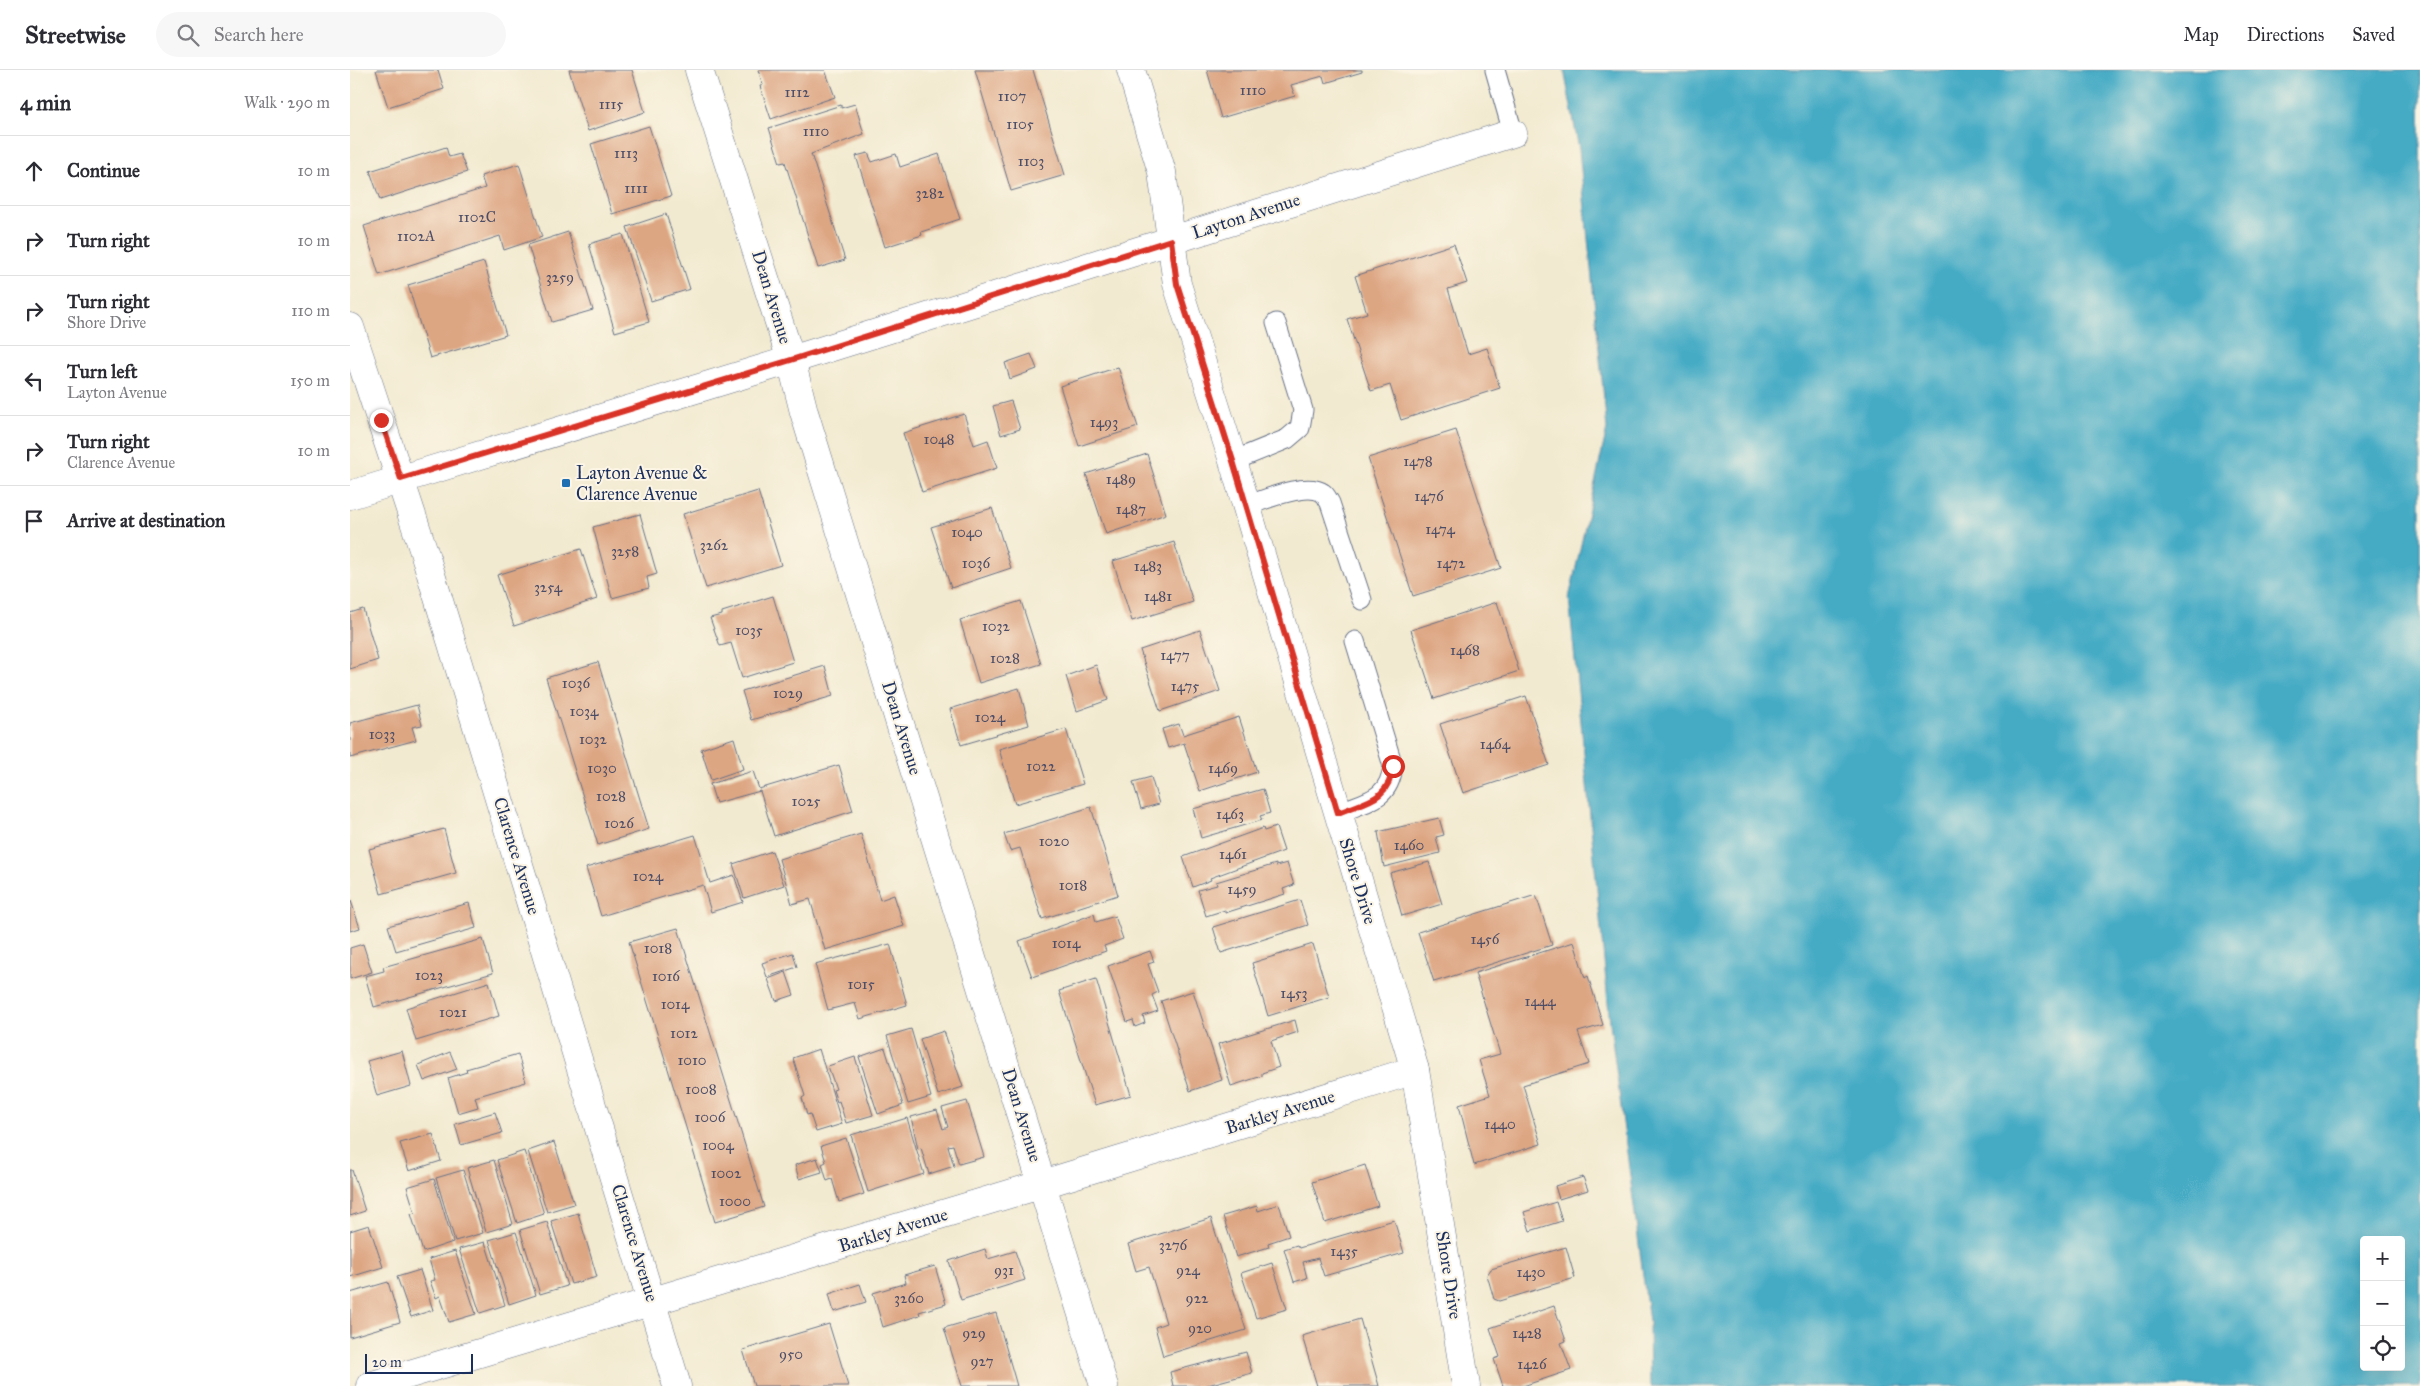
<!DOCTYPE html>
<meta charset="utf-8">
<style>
:root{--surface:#fff;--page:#f7f7f7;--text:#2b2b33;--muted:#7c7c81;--line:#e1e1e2}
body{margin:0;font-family:"IM FELL Great Primer",serif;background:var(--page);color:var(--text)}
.controls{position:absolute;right:15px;bottom:15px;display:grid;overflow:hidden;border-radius:5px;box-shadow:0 5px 20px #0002}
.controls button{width:45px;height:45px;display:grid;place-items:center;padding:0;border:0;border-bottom:1px solid var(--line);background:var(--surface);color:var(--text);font:25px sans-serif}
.scale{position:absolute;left:15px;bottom:12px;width:108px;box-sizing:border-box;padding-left:5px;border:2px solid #1b2f5e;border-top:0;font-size:14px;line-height:18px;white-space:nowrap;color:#1b2f5e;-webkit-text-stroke:4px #fcf5e5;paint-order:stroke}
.stop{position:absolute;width:15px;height:15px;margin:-11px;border:4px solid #d93025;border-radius:50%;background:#fff}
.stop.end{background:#d93025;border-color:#fff;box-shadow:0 1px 5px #0008}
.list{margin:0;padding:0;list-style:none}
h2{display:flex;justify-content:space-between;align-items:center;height:65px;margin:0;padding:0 20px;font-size:21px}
h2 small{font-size:16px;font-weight:400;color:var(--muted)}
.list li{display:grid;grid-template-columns:32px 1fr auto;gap:15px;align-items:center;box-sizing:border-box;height:70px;padding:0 20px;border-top:1px solid var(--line)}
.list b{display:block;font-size:19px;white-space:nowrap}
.list p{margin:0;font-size:16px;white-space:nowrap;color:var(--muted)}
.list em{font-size:16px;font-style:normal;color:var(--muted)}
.icon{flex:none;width:28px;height:28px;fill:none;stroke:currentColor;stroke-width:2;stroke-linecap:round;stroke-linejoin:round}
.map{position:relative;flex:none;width:2070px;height:1316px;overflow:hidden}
header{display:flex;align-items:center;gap:30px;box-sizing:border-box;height:70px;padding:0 25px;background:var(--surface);border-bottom:1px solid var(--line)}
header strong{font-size:24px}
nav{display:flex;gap:28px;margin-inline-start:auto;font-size:18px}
.search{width:350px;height:45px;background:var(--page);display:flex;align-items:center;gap:12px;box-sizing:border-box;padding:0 18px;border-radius:28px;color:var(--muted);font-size:19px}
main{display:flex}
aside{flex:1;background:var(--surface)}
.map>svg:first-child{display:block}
.water{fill:#45abc5;stroke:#306d92;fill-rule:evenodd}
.building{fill:#dda683}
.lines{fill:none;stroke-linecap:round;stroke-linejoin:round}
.service-casing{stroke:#667086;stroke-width:21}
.minor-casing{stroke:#667086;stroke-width:29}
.tertiary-casing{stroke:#667086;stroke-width:29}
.service{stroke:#fff;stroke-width:19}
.minor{stroke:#fff;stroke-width:28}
.tertiary{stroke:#fff;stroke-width:28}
.route{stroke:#d93025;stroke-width:6}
.poi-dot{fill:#1f6fb2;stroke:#fcf5e5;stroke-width:2}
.labels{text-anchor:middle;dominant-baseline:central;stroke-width:4;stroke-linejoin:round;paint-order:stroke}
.number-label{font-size:15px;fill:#4c4d67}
.street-label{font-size:18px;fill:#1b2f5e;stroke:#fcf5e5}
.poi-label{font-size:18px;fill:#1b2f5e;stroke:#fcf5e5;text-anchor:start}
</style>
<header>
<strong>Streetwise</strong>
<div class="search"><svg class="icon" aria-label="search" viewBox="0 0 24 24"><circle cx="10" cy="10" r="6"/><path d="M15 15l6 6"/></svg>Search here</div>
<nav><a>Map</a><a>Directions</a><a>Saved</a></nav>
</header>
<main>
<aside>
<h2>4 min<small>Walk · 290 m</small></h2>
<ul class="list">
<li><svg class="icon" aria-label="ahead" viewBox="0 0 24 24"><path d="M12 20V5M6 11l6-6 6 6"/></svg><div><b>Continue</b></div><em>10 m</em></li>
<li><svg class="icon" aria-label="right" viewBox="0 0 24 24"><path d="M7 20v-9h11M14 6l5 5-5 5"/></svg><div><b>Turn right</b></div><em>10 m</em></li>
<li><svg class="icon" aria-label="right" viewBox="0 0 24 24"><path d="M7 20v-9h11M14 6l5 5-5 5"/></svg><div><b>Turn right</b><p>Shore Drive</p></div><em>110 m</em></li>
<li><svg class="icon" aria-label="left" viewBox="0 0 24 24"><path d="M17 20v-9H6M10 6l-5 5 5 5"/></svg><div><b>Turn left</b><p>Layton Avenue</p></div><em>150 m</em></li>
<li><svg class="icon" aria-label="right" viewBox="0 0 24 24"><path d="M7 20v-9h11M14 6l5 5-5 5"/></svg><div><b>Turn right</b><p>Clarence Avenue</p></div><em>10 m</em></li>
<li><svg class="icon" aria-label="arrive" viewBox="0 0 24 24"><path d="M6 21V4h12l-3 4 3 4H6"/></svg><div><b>Arrive at destination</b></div></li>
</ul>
</aside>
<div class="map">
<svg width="2070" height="1316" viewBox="0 0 2070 1316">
<rect width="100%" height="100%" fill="#fcf5e5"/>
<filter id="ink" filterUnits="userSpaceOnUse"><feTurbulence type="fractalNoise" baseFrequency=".02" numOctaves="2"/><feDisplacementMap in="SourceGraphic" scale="10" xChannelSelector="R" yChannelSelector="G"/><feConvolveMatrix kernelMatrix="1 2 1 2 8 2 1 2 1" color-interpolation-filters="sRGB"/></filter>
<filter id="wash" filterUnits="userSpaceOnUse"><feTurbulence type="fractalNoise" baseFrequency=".0096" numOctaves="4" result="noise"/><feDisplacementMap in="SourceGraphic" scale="20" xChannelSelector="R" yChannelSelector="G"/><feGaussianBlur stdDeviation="1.12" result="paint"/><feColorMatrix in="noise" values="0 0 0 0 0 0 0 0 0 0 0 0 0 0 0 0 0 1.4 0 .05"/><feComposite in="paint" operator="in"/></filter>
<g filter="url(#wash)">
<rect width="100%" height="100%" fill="#f2ead0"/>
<path class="water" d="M1214 0H2070V1316H1300L1299 1251 1260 953 1219 528 1257 359 1229 79ZM2014 1170H2051V1297H2014Z"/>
<g id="blocks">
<g class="building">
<polygon points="26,0 88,0 94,19 38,37"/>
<polygon points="219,0 282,0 295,42 238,61"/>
<polygon points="408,0 475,0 485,27 421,49 410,16 413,15"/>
<polygon points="625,0 683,0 715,105 661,121"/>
<polygon points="857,0 1012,0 1012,2 975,13 973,6 941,15 945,26 871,48"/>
<polygon points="505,34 514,64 461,84 495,190 468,198 435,92 430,93 419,58 491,35 491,38"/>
<polygon points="299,56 321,126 262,144 241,74"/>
<polygon points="96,77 99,87 110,84 117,102 30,130 20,101"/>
<polygon points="518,83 522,92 546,84 550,97 589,84 610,149 571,162 572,165 535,177 506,86"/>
<polygon points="169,94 192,167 154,180 150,166 29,205 14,156 135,118 131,106"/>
<polygon points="316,144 340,219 301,231 277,157"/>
<polygon points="218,162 243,240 202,252 178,175"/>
<polygon points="273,164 299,252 265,262 239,174"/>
<polygon points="1104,174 1117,213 1098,219 1118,284 1137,278 1150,318 1051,350 1040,315 1021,321 997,249 1017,243 1005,206"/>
<polygon points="134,192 156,265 80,288 58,215"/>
<polygon points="681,284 687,299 660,309 655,293"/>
<polygon points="768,297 788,357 729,376 710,316"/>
<polygon points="661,331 670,359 651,365 643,336"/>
<polygon points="614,344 624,375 638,370 647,398 572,422 553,363"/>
<polygon points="1106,360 1151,498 1063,526 1018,388"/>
<polygon points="797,384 816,444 756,464 736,404"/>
<polygon points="408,421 431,495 356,518 333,444"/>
<polygon points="642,438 661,498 601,518 581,457"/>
<polygon points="290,444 307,504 297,507 299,518 262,528 243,457"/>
<polygon points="824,472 843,532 782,551 763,491"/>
<polygon points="231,479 247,529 164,556 147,505"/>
<polygon points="423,526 443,592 392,608 381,573 370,576 360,548 372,545 372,542"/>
<polygon points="671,531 691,594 629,613 610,550"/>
<polygon points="1147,532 1169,601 1084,629 1061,560"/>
<polygon points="13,539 28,590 0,599 0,543"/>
<polygon points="850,560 870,621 810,641 790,580"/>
<polygon points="248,592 299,759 248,775 196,608"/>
<polygon points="746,595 758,630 727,641 716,606"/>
<polygon points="475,596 483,626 401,650 392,621"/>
<polygon points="669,618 679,655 611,675 600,639"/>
<polygon points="1176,626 1199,695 1113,723 1090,654"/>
<polygon points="67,635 72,655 62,657 66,670 0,688 0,653"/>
<polygon points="889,647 907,702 850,721 834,673 818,678 812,659 829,654 833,665"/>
<polygon points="716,659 733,714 665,734 649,679"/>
<polygon points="384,668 393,699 361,710 351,679"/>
<polygon points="489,695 503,741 424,766 410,721 366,733 360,714 403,701 409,719"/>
<polygon points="801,707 809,734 791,739 783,712"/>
<polygon points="913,719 920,743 910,746 912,750 851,768 843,739"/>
<polygon points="741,737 768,825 692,849 670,778 660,781 654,764"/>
<polygon points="1089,748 1094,765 1086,767 1090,783 1034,797 1028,762"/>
<polygon points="926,757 934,781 860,808 861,810 843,817 833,787 913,758 914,761"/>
<polygon points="94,759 106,803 31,824 19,779"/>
<polygon points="511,764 530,830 544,825 554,856 475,880 460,829 442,834 429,789"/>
<polygon points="345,765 360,813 384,805 393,832 361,842 353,815 251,846 236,798"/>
<polygon points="422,781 434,815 394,828 383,794"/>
<polygon points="1079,792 1092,834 1052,846 1040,803"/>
<polygon points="937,793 944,815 933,819 935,824 875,843 875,840 856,846 848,820 867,815 866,812 926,794 926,796"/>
<polygon points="1186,825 1202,875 1084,912 1068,862"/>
<polygon points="0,828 10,858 0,861"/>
<polygon points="950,830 958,855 871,883 863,857"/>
<polygon points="119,833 126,858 46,881 38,856"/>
<polygon points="744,844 746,852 765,846 773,869 754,876 756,881 682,907 669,871"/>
<polygon points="328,858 414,1137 365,1152 279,872"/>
<polygon points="133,869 143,903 24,937 15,906 34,901 33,897"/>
<polygon points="1224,872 1235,908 1238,906 1253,955 1228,962 1239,994 1173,1015 1191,1074 1124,1095 1109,1035 1140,1025 1129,990 1150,984 1125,903"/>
<polygon points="13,874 22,902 0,909 0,878"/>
<polygon points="540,874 557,935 510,949 505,933 478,940 465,894"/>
<polygon points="963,874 979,927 918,946 902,893"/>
<polygon points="800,881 804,892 798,894 808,922 802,925 808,941 793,946 795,953 785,957 783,950 777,952 758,896"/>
<polygon points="443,883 447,897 417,907 412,893"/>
<polygon points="436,902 444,925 426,931 418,909"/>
<polygon points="746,909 781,1025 745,1035 709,921"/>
<polygon points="139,912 149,946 66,971 56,938"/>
<polygon points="843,921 872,1010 840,1021 811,931"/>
<polygon points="945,950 948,962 921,971 929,997 912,1003 912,1006 881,1016 868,974"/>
<polygon points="561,959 581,1027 558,1034 537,966"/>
<polygon points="594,961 613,1017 588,1025 570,969"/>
<polygon points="535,978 553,1035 528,1044 509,987"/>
<polygon points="469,979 492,1054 466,1062 460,1044 457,1045 452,1028 455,1026 443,988"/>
<polygon points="52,981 61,1016 27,1026 17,991"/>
<polygon points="100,982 107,999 74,1011 68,995"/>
<polygon points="168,984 176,1012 125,1027 128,1037 108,1043 98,1008 117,1002 116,999"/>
<polygon points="505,987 523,1045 496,1053 489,1031 487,1032 483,1020 486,1019 478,996"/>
<polygon points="617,1031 634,1087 609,1094 603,1075 598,1076 604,1096 579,1104 571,1078 568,1079 561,1047 587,1040 593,1059 598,1057 592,1038"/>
<polygon points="145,1042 152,1063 111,1075 105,1054"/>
<polygon points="557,1048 574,1104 518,1122 501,1065"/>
<polygon points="83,1064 91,1091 59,1101 50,1073"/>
<polygon points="496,1068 514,1124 489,1132 482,1109 477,1111 472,1094 476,1092 471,1076"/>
<polygon points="204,1072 224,1134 197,1142 178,1081"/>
<polygon points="174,1081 194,1144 167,1153 147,1090"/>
<polygon points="467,1088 472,1102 449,1109 445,1095"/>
<polygon points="144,1090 163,1154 136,1162 117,1098"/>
<polygon points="1015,1095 1028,1136 975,1153 962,1112"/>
<polygon points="0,1100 2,1100 15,1141 0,1146"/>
<polygon points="113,1100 133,1163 105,1171 86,1108"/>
<polygon points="1233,1107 1238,1120 1209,1129 1205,1116"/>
<polygon points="84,1109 103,1172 73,1182 61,1144 65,1143 57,1117"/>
<polygon points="1206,1132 1212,1151 1180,1161 1174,1142"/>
<polygon points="929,1134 939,1166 918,1173 919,1177 886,1187 873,1146 907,1136 908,1141"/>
<polygon points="228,1143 247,1207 221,1214 201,1151"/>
<polygon points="861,1148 896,1260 813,1286 805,1257 816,1253 808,1226 799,1197 786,1201 778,1174"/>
<polygon points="1044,1150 1054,1183 974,1206 968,1188 953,1192 957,1208 944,1212 934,1179 947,1175 949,1178"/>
<polygon points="197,1152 217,1216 190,1224 170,1160"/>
<polygon points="19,1155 33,1197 0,1207 0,1161"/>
<polygon points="166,1162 186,1225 159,1234 139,1170"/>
<polygon points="135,1172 155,1235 130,1243 109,1179"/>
<polygon points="1216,1177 1225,1208 1149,1231 1144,1229 1137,1205 1141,1199"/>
<polygon points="635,1179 638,1189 665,1181 675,1210 611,1230 599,1191"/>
<polygon points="105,1181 126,1244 99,1252 90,1226 86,1228 80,1211 85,1210 79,1189"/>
<polygon points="922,1193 937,1239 906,1248 891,1203"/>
<polygon points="585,1196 596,1234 569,1242 570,1245 533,1257 523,1223 556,1213 554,1205"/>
<polygon points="70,1200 83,1240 61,1247 47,1207"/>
<polygon points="38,1212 50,1252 0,1267 0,1223"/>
<polygon points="510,1214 516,1232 484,1242 479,1224"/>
<polygon points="1204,1236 1216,1271 1211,1273 1221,1300 1173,1316 1153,1316 1144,1289 1150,1287 1140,1258"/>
<polygon points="646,1243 667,1316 612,1316 594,1258"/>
<polygon points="1010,1249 1029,1316 967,1316 952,1266"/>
<polygon points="479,1254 498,1316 404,1316 393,1280"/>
<polygon points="896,1282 902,1303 854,1316 823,1316 820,1302"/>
</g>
</g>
</g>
<g filter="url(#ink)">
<use href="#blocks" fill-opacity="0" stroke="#667086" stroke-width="1"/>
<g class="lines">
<g class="service-casing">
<g id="service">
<polyline points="1145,0 1163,63"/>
<polyline points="883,391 937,369 950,358 953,340 926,253"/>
<path d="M896 436C914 430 957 411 973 423 976 425 978 430 980 433L1012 530"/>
<path d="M988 743C1016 731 1039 731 1043 696L1005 571"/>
</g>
</g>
<g class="minor-casing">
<g id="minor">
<polyline points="781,0 812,102 827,214 883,391 1065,1000 1116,1316"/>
<polyline points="0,257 76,488 327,1316"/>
<polyline points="20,1316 693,1114 1065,1000"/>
<polyline points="754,1316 454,342 441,290 1163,63"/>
</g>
</g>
<g class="tertiary-casing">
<polyline id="tertiary" points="0,425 441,290 349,0"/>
</g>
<use href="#service" class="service"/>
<use href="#minor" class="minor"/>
<use href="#tertiary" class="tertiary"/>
</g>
</g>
<g class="lines" filter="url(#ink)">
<path class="route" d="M31 350 51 409 441 290 821 170 827 214 883 391 988 743C1016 731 1039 731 1043 696"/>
</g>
<rect class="poi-dot" x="211" y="408" width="10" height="10" rx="2.5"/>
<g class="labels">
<g class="number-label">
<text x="903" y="20">1110</text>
<text x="447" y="22">1112</text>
<text x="662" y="26">1107</text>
<text x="261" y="34">1115</text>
<text x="670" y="54">1105</text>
<text x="466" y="61">1110</text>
<text x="276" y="83">1113</text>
<text x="681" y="91">1103</text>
<text x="286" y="118">1111</text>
<text x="580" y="123">3282</text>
<text x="127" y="147">1102C</text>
<text x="66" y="166">1102A</text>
<text x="210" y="207">3259</text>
<text x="754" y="352">1493</text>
<text x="589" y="369">1048</text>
<text x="1068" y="391">1478</text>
<text x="771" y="409">1489</text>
<text x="1079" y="426">1476</text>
<text x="781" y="439">1487</text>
<text x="1090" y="459">1474</text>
<text x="617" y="462">1040</text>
<text x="364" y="475">3262</text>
<text x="275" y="481">3258</text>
<text x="626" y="493">1036</text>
<text x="1101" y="493">1472</text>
<text x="798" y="496">1483</text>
<text x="198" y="517">3254</text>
<text x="808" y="526">1481</text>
<text x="646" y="556">1032</text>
<text x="399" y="560">1035</text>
<text x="1115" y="580">1468</text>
<text x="825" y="585">1477</text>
<text x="655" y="588">1028</text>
<text x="226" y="613">1036</text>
<text x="835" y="616">1475</text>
<text x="438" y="623">1029</text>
<text x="234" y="641">1034</text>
<text x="640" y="647">1024</text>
<text x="32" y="664">1033</text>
<text x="243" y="669">1032</text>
<text x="1145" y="674">1464</text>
<text x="691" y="696">1022</text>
<text x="252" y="698">1030</text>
<text x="873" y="698">1469</text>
<text x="261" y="726">1028</text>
<text x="456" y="731">1025</text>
<text x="880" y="744">1463</text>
<text x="269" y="753">1026</text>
<text x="704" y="771">1020</text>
<text x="1059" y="775">1460</text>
<text x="883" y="784">1461</text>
<text x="298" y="806">1024</text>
<text x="723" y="815">1018</text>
<text x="892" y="819">1459</text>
<text x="1135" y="869">1456</text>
<text x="716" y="873">1014</text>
<text x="308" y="878">1018</text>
<text x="79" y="905">1023</text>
<text x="316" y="906">1016</text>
<text x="511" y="914">1015</text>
<text x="944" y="923">1453</text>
<text x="1190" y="931">1444</text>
<text x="325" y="934">1014</text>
<text x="103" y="942">1021</text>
<text x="334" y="963">1012</text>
<text x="342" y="990">1010</text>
<text x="351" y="1019">1008</text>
<text x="360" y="1047">1006</text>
<text x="1150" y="1054">1440</text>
<text x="368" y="1075">1004</text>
<text x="376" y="1103">1002</text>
<text x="385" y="1131">1000</text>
<text x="823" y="1175">3276</text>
<text x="994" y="1181">1435</text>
<text x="654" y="1200">931</text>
<text x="838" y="1200">924</text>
<text x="1181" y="1202">1430</text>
<text x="559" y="1228">3260</text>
<text x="847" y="1228">922</text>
<text x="850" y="1258">920</text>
<text x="624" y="1263">929</text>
<text x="1177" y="1263">1428</text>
<text x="441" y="1284">950</text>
<text x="632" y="1291">927</text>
<text x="1182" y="1294">1426</text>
</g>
<g class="street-label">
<text transform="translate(896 146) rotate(-18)">Layton Avenue</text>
<text transform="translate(422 227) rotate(73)">Dean Avenue</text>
<text transform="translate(552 658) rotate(73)">Dean Avenue</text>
<text transform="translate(167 786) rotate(73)">Clarence Avenue</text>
<text transform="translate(1008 811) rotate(73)">Shore Drive</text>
<text transform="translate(930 1042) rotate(-17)">Barkley Avenue</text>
<text transform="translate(672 1045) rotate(73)">Dean Avenue</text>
<text transform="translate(543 1160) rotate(-17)">Barkley Avenue</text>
<text transform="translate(285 1173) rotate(73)">Clarence Avenue</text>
<text transform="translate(1099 1205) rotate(81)">Shore Drive</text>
</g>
<g class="poi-label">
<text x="226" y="403">Layton Avenue &amp;<tspan x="226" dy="21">Clarence Avenue</tspan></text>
</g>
</g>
</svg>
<div class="controls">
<button>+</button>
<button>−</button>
<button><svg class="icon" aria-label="locate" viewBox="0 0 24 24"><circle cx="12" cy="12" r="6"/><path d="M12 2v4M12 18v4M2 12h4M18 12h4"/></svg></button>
</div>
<div class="scale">20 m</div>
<div class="stop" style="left:1043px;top:696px"></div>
<div class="stop end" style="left:31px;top:350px"></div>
</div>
</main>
